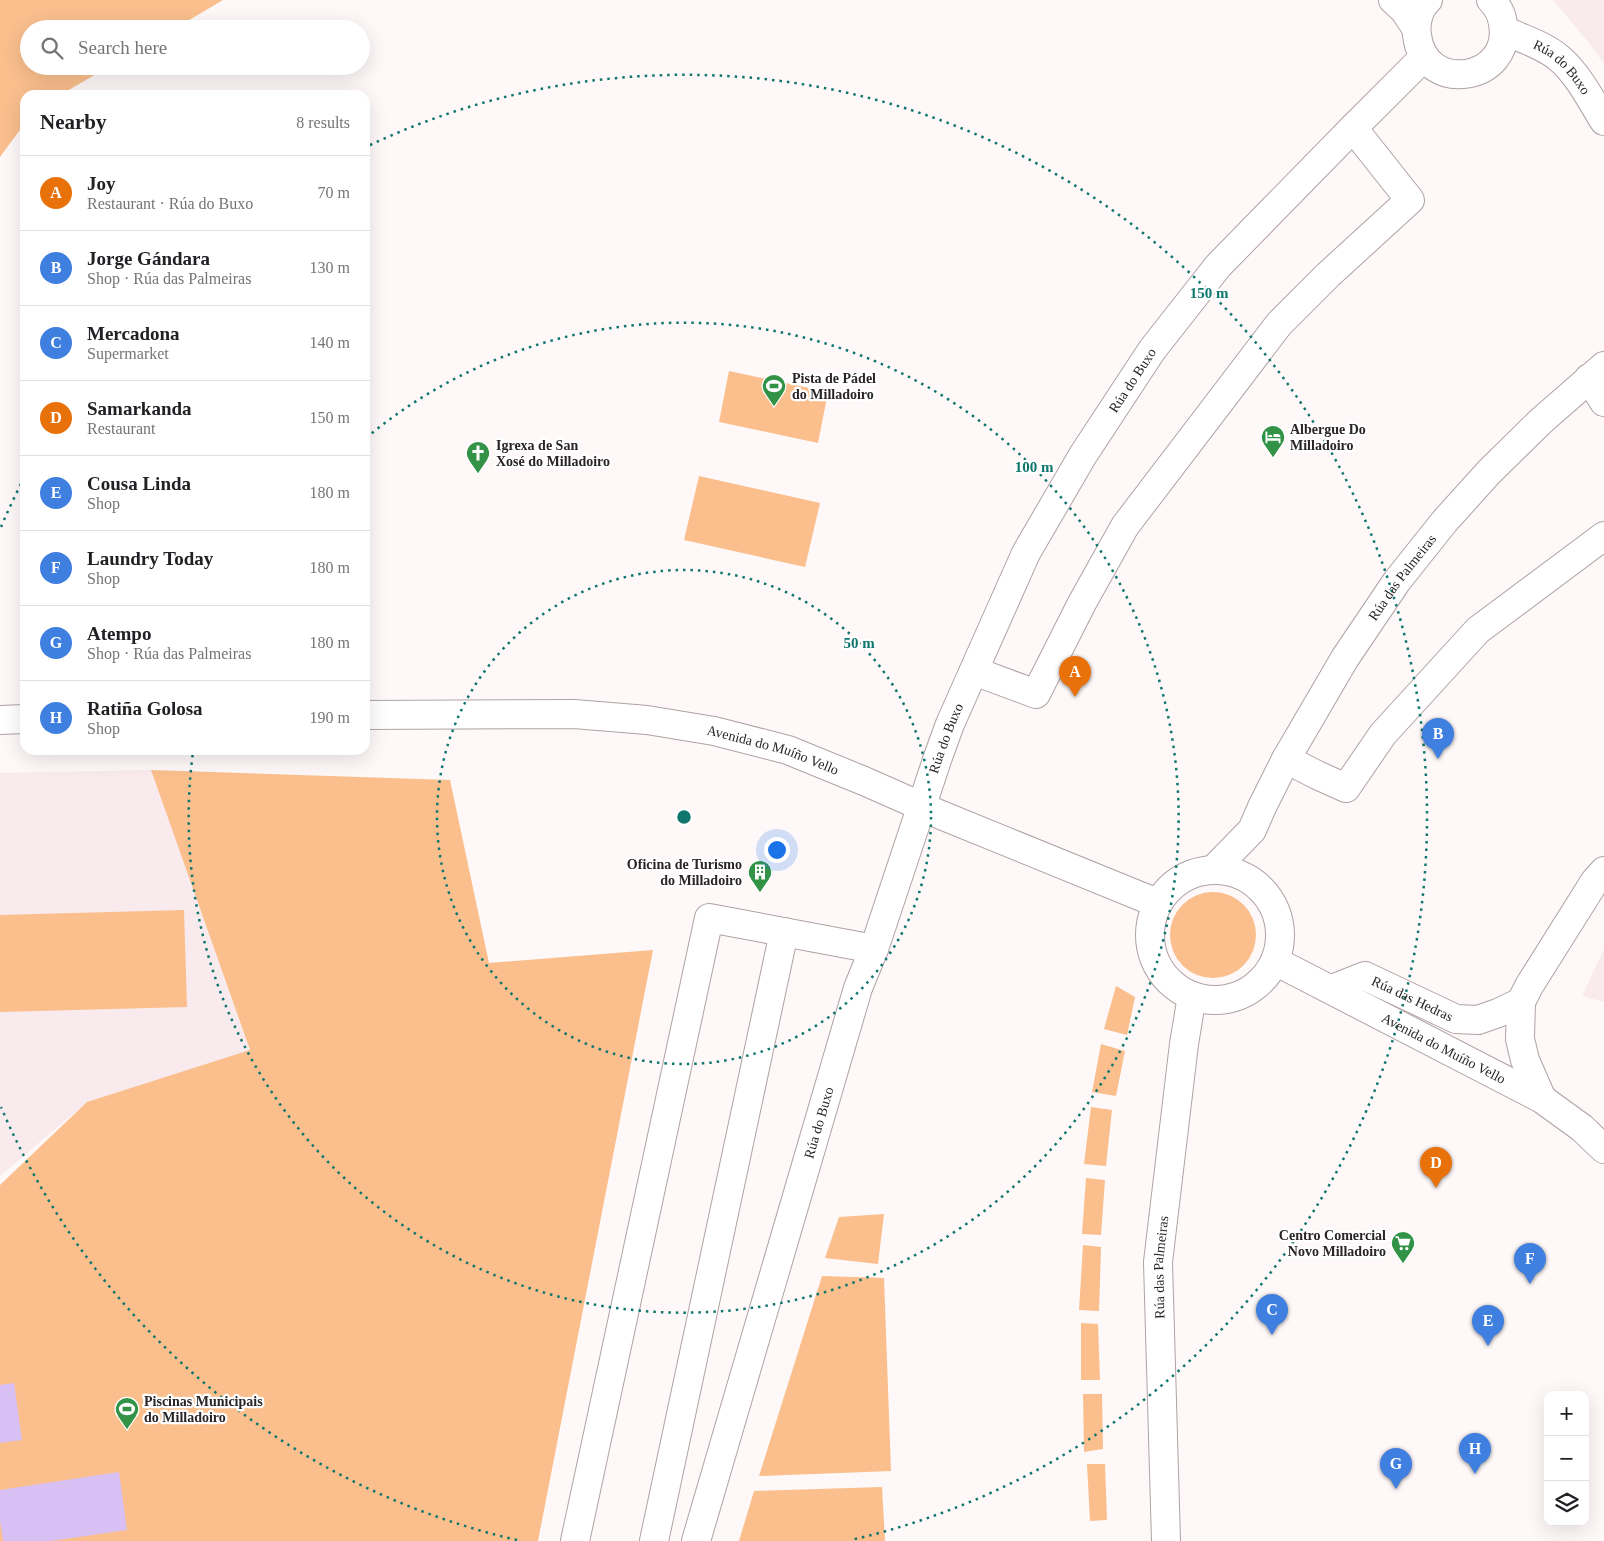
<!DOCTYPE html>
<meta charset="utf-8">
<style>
:root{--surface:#fff;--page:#f6f6f6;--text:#202124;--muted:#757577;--line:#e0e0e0;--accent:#329347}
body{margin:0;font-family:Georgia,serif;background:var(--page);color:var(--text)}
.controls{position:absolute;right:15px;bottom:15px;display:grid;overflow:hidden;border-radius:10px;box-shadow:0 5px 20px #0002}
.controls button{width:45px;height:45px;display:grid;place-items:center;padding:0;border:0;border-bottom:1px solid var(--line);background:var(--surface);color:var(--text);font:25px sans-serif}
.you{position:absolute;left:776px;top:849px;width:18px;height:18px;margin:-12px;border:4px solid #fff;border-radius:50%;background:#1a73e8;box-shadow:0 0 0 8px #1a73e833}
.badge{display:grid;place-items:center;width:32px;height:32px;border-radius:50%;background:var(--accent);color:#fff;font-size:16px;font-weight:700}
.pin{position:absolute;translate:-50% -41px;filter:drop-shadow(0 1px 2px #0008)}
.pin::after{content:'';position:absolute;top:26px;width:18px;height:15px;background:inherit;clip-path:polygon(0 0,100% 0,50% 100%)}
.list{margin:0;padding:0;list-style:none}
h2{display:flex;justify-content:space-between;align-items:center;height:65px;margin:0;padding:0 20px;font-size:21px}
h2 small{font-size:16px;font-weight:400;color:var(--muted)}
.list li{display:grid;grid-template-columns:32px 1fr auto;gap:15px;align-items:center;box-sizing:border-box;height:75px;padding:0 20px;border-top:1px solid var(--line)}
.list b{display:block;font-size:19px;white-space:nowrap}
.list p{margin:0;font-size:16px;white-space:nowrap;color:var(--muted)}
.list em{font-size:16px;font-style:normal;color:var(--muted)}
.icon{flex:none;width:28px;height:28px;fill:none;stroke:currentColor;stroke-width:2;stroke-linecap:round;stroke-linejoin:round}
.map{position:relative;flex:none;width:1604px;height:1541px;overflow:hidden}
.search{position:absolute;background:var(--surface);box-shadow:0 5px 20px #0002;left:20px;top:20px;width:350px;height:55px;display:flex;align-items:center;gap:12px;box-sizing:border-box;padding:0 18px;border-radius:28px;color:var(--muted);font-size:19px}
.panel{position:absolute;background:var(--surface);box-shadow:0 5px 20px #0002;left:20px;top:90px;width:350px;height:665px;border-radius:15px}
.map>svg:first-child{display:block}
.built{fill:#f9eaed}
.green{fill:#fabf8d}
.water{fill:#d8c0f4}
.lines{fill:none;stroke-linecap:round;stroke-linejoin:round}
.minor-casing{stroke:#b0a1a4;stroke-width:30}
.minor{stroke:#fff;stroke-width:28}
.ring{fill:none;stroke:#0f766e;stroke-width:2.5;stroke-dasharray:2.5 5}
.labels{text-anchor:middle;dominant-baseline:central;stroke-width:4.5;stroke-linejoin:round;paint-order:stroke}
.street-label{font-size:14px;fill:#292425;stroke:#fff}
.poi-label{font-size:14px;font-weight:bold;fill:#292425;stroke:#fff;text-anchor:start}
.centre{fill:#0f766e;stroke:#fff;stroke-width:2.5}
.ring-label{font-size:15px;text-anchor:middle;font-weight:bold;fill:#0f766e;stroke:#fff;stroke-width:4.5;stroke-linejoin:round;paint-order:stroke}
</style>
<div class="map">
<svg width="1604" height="1541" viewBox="0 0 1604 1541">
<rect width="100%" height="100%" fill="#fef8f9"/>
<g class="built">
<polygon points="1553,0 1604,0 1604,64 1590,44"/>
<polygon points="151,770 250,1051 87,1102 0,1176 0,773"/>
<polygon points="1604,949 1604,1002 1582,996"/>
</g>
<g class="green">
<polygon points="0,0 223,0 174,29 29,29 29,66 110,66 60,95 25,95 25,123 0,157"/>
<polygon points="729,371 828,392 818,443 719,422"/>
<polygon points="699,476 820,503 805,567 684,540"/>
<polygon points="151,770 450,780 489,963 653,950 538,1541 0,1541 0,1185 87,1102 250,1050"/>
<circle cx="1213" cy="935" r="43"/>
<polygon points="184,910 187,1007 0,1012 0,915"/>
<polygon points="1116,986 1135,997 1127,1035 1104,1029"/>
<polygon points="1101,1044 1125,1051 1116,1096 1092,1092"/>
<polygon points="1091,1107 1112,1110 1106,1166 1084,1164"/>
<polygon points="1086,1178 1105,1180 1101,1235 1082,1234"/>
<polygon points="884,1214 878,1264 825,1258 839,1217"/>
<polygon points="1083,1245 1101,1247 1099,1311 1079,1310"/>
<polygon points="822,1276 884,1278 891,1471 759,1476"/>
<polygon points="1081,1323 1098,1324 1100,1380 1081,1380"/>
<polygon points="1083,1394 1102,1394 1103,1449 1084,1452"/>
<polygon points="1087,1464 1105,1464 1107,1520 1090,1521"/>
<polygon points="882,1487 885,1541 739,1541 754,1491"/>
</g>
<g class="water">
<polygon points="14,1383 22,1440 0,1443 0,1385"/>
<polygon points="119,1472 127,1530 51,1541 3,1541 0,1521 0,1490"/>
</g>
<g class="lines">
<g class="minor-casing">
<g id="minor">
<polyline points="1393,0 1404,10 1416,28"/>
<path d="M1428 0C1419 8 1415 23 1417 35 1424 96 1513 81 1503 24 1502 15 1498 7 1491 0"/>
<path id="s1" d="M1504 30C1522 39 1544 45 1559 58 1578 74 1591 100 1604 121"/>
<polyline points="1589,378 1604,402"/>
<polyline points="974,671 1036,694 1082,603 1125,526 1279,324 1328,275 1410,200 1353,128"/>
<path id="s2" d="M365 715 574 714 647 720 714 731 788 750 864 781 941 815 1157 903"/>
<polyline points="0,720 25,719"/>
<polyline points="1286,759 1317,775 1346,788 1383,734 1478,630 1604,536"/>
<path id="s3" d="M1214 869 1252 830 1262 807 1286 759 1345 658 1397 581 1444 522 1489 472 1541 421 1604 366"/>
<circle cx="1215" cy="935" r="65"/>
<path id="s4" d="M1275 961 1542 1099 1582 1128 1604 1149"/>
<path id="s5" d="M1332 989 1365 976 1456 1019 1478 1020 1498 1013 1521 1002"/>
<polyline points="1542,1099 1525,1060 1520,1039 1521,1002 1529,986 1595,881 1604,871"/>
<polyline points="575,1541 709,918 874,949"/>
<polyline points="654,1541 784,932"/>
<path id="s6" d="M696 1541 858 988 874 949 938 757 950 724 1026 553 1083 455 1152 350 1218 266 1353 128 1424 57"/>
<path id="s7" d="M1166 1541 1158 1262 1184 1044 1192 996"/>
</g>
</g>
<use href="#minor" class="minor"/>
</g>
<g class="ring">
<circle cx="684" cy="817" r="247"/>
<path d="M366 438A495 495 0 1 1 193 752"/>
<path d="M517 1540A742 742 0 0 1 1 1107M1 527A742 742 0 0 1 23 480M370 145A742 742 0 1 1 851 1540"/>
</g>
<defs>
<g id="stadium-pin" transform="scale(1.25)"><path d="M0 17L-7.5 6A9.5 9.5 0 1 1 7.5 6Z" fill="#329347" stroke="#fff"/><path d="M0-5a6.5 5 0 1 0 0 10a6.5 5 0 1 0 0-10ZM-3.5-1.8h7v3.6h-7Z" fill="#fff"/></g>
<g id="hotel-pin" transform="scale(1.25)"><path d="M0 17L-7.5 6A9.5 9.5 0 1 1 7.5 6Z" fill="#329347" stroke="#fff"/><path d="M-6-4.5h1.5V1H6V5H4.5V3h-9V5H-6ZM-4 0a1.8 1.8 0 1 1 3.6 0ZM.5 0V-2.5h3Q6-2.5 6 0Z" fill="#fff"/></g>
<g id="church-pin" transform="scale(1.25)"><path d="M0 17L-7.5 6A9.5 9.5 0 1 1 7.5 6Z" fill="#329347" stroke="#fff"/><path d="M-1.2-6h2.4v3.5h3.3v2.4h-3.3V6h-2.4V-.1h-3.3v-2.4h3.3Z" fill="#fff"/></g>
<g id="building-pin" transform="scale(1.25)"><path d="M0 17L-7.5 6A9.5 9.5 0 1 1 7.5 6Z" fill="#329347" stroke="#fff"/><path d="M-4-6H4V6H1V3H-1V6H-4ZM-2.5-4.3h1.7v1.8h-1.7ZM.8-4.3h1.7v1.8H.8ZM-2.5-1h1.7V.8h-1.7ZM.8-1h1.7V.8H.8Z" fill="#fff"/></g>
<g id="supermarket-pin" transform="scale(1.25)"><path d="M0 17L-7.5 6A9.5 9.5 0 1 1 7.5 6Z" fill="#329347" stroke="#fff"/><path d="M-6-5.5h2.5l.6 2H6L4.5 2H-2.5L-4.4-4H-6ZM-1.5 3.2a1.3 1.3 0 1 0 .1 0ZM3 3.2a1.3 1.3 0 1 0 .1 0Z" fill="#fff"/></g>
</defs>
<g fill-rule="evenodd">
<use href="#stadium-pin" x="774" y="386"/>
<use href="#hotel-pin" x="1273" y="437"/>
<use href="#church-pin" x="478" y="453"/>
<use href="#building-pin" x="760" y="872"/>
<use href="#supermarket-pin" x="1403" y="1243"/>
<use href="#stadium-pin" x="127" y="1409"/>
</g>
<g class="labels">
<g class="street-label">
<text stroke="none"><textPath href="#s1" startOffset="70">Rúa do Buxo</textPath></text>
<text stroke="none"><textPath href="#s6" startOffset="1246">Rúa do Buxo</textPath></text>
<text stroke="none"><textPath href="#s3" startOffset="349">Rúa das Palmeiras</textPath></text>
<text stroke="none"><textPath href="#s6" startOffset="841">Rúa do Buxo</textPath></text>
<text stroke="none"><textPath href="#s2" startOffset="412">Avenida do Muíño Vello</textPath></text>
<text stroke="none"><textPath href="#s5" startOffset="88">Rúa das Hedras</textPath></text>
<text stroke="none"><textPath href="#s4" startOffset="190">Avenida do Muíño Vello</textPath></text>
<text stroke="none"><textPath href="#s6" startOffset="436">Rúa do Buxo</textPath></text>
<text stroke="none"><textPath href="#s7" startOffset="274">Rúa das Palmeiras</textPath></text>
</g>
<g class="poi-label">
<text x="792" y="378">Pista de Pádel<tspan x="792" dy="16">do Milladoiro</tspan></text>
<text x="1290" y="429">Albergue Do<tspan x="1290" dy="16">Milladoiro</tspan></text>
<text x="496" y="445">Igrexa de San<tspan x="496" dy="16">Xosé do Milladoiro</tspan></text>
<text x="742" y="864" text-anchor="end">Oficina de Turismo<tspan x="742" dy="16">do Milladoiro</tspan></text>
<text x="1386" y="1235" text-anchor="end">Centro Comercial<tspan x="1386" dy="16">Novo Milladoiro</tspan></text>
<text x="144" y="1401">Piscinas Municipais<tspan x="144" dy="16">do Milladoiro</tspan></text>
</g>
</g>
<circle cx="684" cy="817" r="8" class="centre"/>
<g class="ring-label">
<text x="1209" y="298">150 m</text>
<text x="1034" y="472">100 m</text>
<text x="859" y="648">50 m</text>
</g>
</svg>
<div class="controls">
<button>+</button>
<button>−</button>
<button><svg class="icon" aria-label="layers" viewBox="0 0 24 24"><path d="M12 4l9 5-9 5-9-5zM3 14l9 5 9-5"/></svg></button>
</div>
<div class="you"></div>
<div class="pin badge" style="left:1075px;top:697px;background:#e8710a">A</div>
<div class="pin badge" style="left:1438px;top:759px;background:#3f7fe0">B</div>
<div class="pin badge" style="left:1272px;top:1335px;background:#3f7fe0">C</div>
<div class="pin badge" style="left:1436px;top:1188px;background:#e8710a">D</div>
<div class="pin badge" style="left:1488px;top:1346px;background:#3f7fe0">E</div>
<div class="pin badge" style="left:1530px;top:1284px;background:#3f7fe0">F</div>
<div class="pin badge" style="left:1396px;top:1489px;background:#3f7fe0">G</div>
<div class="pin badge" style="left:1475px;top:1474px;background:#3f7fe0">H</div>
<div class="search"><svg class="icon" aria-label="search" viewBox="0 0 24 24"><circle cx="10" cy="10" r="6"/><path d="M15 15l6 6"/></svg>Search here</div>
<section class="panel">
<h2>Nearby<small>8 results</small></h2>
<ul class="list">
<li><span class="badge" style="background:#e8710a">A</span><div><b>Joy</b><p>Restaurant · Rúa do Buxo</p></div><em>70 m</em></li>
<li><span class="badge" style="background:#3f7fe0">B</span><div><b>Jorge Gándara</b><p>Shop · Rúa das Palmeiras</p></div><em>130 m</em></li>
<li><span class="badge" style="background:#3f7fe0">C</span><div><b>Mercadona</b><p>Supermarket</p></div><em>140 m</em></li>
<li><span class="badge" style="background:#e8710a">D</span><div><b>Samarkanda</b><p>Restaurant</p></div><em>150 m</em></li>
<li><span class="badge" style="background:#3f7fe0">E</span><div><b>Cousa Linda</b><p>Shop</p></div><em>180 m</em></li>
<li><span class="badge" style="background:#3f7fe0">F</span><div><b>Laundry Today</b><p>Shop</p></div><em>180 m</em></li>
<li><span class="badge" style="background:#3f7fe0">G</span><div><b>Atempo</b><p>Shop · Rúa das Palmeiras</p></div><em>180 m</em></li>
<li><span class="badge" style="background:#3f7fe0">H</span><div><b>Ratiña Golosa</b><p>Shop</p></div><em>190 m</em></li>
</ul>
</section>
</div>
